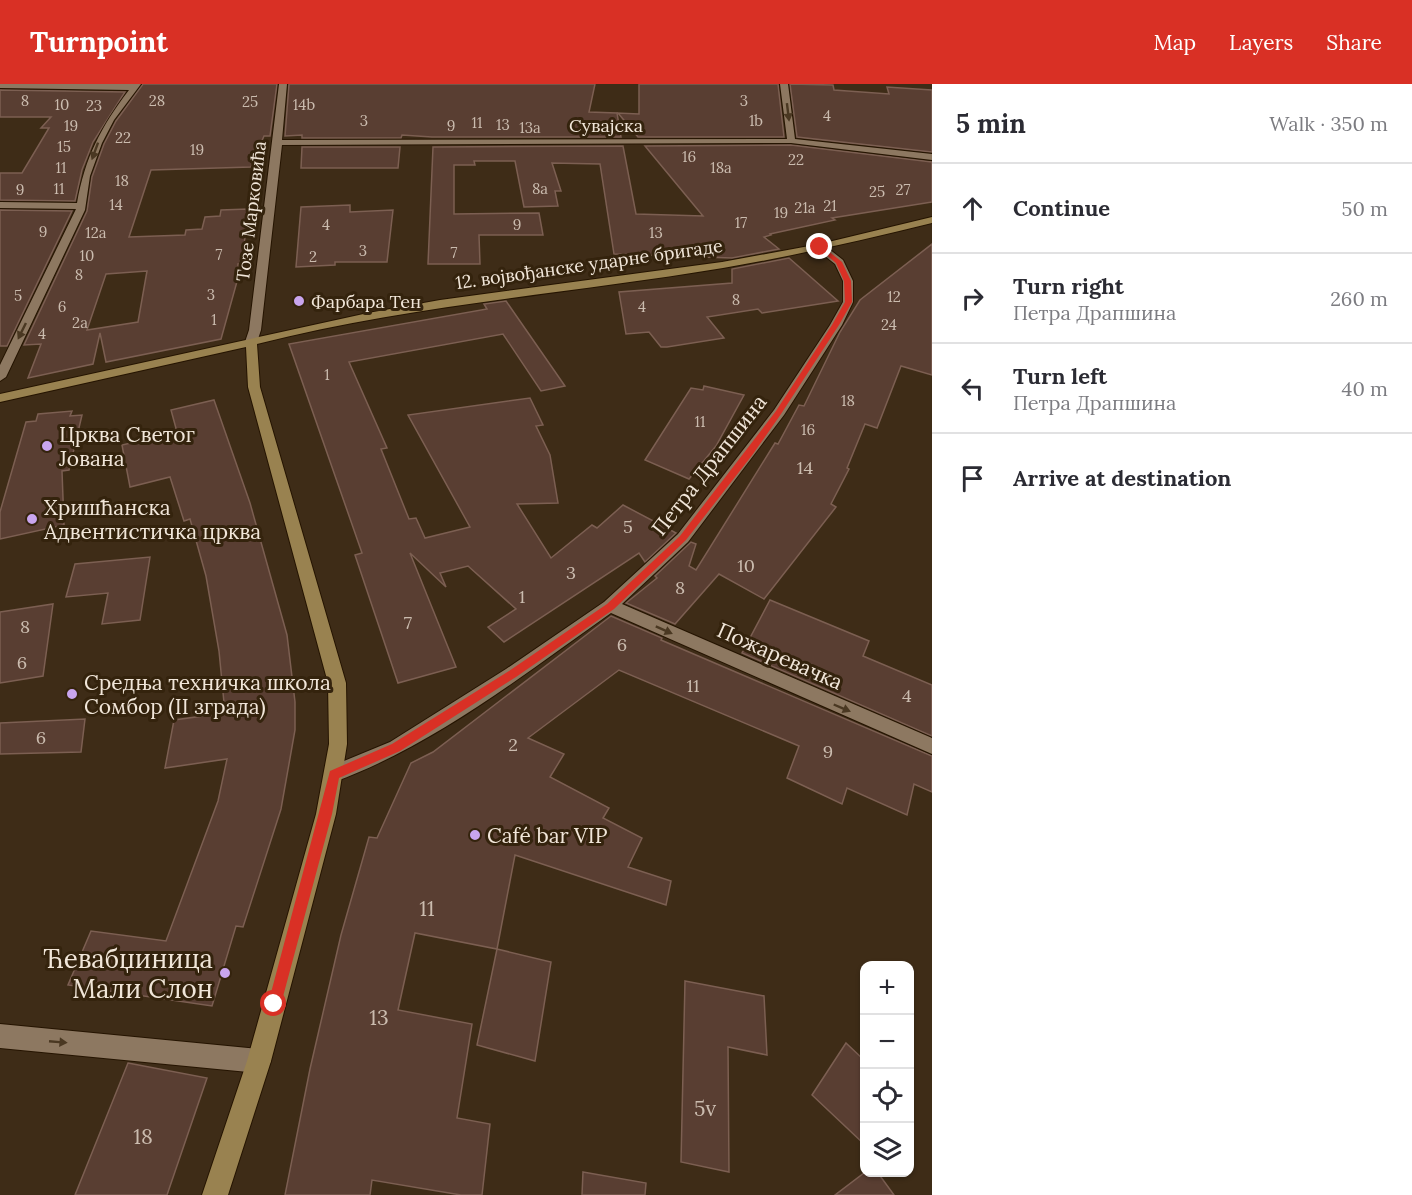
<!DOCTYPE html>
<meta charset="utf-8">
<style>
:root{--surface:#fff;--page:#f7f7f7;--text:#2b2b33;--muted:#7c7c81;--line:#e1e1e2;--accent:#d93025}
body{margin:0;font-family:Lora,serif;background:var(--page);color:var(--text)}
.controls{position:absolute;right:18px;bottom:18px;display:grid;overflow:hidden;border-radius:12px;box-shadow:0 2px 4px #0004}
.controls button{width:54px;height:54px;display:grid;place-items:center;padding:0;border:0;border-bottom:2px solid var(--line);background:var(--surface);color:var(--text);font:30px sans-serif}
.stop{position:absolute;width:18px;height:18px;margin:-14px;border:4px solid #d93025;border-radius:50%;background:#fff}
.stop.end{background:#d93025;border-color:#fff;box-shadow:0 2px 6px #0008}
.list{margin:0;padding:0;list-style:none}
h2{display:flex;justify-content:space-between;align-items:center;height:78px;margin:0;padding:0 24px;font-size:26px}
h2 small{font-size:20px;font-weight:400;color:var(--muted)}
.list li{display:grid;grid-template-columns:39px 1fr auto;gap:18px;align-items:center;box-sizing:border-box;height:90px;padding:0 24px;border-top:2px solid var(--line)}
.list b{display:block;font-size:22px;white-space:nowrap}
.list p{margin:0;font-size:20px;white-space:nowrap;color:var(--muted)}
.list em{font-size:20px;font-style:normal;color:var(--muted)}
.icon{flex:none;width:33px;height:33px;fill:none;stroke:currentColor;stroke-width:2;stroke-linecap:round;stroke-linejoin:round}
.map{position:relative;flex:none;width:932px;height:1111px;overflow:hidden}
header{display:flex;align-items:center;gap:36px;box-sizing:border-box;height:84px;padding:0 30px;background:var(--accent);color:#fff}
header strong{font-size:28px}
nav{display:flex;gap:33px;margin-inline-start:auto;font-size:21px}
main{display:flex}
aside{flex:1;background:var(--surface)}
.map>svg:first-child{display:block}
.building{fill:#593e32;stroke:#7c5f52;stroke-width:1.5;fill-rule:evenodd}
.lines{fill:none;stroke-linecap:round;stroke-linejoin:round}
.minor-casing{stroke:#251401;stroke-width:2}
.secondary-casing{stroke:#251401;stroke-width:2}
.minor{fill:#8d7861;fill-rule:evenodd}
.secondary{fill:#998250;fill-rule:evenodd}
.oneway{fill:#4a3822}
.route{fill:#d93025}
.poi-dot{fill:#c9a5ee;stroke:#34230d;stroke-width:2}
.labels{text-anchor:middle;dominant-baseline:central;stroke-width:6;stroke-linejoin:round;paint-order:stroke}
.far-number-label{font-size:15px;fill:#cbbcaf}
.far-street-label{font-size:18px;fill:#f1e6d9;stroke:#34230d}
.far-poi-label{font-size:18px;fill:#f1e6d9;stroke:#34230d;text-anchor:start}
.number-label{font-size:18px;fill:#cbbcaf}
.poi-label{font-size:21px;fill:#f1e6d9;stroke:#34230d;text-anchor:start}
.street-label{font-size:21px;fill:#f1e6d9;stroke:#34230d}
.near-number-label{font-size:21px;fill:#cbbcaf}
.near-poi-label{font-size:26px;fill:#f1e6d9;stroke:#34230d;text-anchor:end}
</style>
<header>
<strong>Turnpoint</strong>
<nav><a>Map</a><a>Layers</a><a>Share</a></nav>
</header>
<main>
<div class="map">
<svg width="932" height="1111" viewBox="0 0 932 1111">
<rect width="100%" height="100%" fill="#3e2c17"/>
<g class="building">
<path d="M143 0H277L270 52H264L251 83 151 86 129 153 185 151 186 146 202 145 205 133 220 132 221 126 248 125 242 180H238V194L221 255 106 278 100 249 93 280 28 294 41 260 24 261 87 127 92 93 104 60 116 37ZM147 187 138 238 87 246 106 190Z"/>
<polygon points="289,0 595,0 589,28 617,29 621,53 432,53 402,51 401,54 302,54 302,51 285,52"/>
<polygon points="639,0 778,0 784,53 638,53 618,29 639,30"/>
<polygon points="790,0 833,1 834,6 889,10 887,3 932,6 932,68 797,53"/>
<polygon points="0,6 125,8 93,58 82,86 75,117 0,116 0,89 22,89 49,44 41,44 51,33 0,33"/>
<polygon points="791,61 932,78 932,118 832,134 835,136 770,150 771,151 764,153 779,165 732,174 614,170 600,80 552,79 561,107 555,107 558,122 524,123 515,77 474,77 475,81 454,81 454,130 539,129 543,151 479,151 480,180 428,180 433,63 623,62 636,130 703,132 645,62"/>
<polygon points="302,63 400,63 398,84 301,84"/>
<polygon points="350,121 350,128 393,126 387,178 335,178 335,181 296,183 301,123"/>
<polygon points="0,126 72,127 7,262 0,262"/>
<polygon points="932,160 932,291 901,282 877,344 865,340 847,384 849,385 831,420 836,423 764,515 719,490 675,540 626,519 657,494 655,492 691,458 696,460 689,482 696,486 775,359 778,360 799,321 804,322 840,248 860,216"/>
<polygon points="789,174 838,217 762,229 758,225 707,233 724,254 667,263 661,263 649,248 626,250 619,208 732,199 732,185"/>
<polygon points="506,217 565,302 541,307 503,250 349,278 387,364 381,365 409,435 416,434 425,454 470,443 408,331 530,314 543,341 536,342 550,371 558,419 517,420 551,474 592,441 597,444 623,421 676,449 645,478 639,469 504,558 488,543 516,525 468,482 440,489 446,503 410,469 456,583 398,599 355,471 362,469 289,260 487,225 484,220"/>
<polygon points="704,302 744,311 716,362 689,395 645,376 691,304 703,306"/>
<polygon points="214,316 250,419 287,551 295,618 295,646 281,725 243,843 236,842 212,922 68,901 91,847 166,857 218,717 227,675 165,684 174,636 225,629 219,567 206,492 190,435 184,437 170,393 130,403 122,361 177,348 171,326"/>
<polygon points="72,327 70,332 82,331 69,386 62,387 64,441 0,455 0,428 26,338 36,337 38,330"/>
<polygon points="150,473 140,536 102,540 108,509 66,513 75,480"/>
<polygon points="770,516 869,557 863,572 932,601 932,652 742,569"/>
<polygon points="53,520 43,592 0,599 0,528"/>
<polygon points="611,532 662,554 661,556 932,672 932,708 914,700 907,731 847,704 842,720 787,694 799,662 619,586 528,654 564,670 550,693 609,724 603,734 642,754 628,783 671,797 666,821 515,771 497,865 415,849 398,926 472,940 457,1034 490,1040 482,1111 461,1111 372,1096 370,1111 285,1111 310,985 341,851 369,753 377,754 411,679 433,668"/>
<polygon points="85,635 81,668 0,670 0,639"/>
<polygon points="497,865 551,878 535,977 477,961"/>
<polygon points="685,897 764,912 767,971 728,963 729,1088 681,1078"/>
<polygon points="846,959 864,976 864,1060 812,1011"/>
<polygon points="128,979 207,994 167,1111 75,1111"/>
<polygon points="583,1088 646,1099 645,1111 582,1111"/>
<polygon points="864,1089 878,1089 894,1111 835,1111"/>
</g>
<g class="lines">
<g class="minor-casing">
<g id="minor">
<path d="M0 0H141L114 36 102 59 90 92 85 126 6 293 0 297V281L76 125 0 124V118L77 119C85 73 101 43 129 6L0 4Z"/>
<polygon points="279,0 287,0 282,56 787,55 780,0 788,0 795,55 932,70 932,76 791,59 282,61 261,246 257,258 251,261 245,258 249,246"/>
<path d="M816 161H824L843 176 853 197V218L842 241 784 331 688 458 622 520 932 654V670L611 529C523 591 435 661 334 698L327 696 325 690 327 684 390 658 506 585 604 518 678 450 774 326 830 241 843 218V197L835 180 816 165Z"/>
<polygon points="0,940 259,965 267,969 271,977 267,985 259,989 0,964"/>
</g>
</g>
<g class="secondary-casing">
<path id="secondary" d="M932 133V139C863 156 794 172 723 184 567 210 410 221 257 260L260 303 346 599 347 660 336 730 271 977 228 1111H202L247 977 316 730 329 660 328 599 248 303 246 263 0 318V310L368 229 440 216 722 178 820 160Z"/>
</g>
<use href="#minor" class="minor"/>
<use href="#secondary" class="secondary"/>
</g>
<defs><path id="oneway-solid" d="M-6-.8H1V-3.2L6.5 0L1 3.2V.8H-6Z" transform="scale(1.5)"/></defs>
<g class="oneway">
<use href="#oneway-solid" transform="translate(788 28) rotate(83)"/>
<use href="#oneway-solid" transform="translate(95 67) rotate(110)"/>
<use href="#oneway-solid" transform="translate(22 247) rotate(116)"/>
<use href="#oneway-solid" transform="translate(664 546) rotate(24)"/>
<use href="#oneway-solid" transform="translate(842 624) rotate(23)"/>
<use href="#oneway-solid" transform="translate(58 958) rotate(5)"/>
</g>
<polygon class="route" points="818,162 822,162 842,178 851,197 852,218 839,241 781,330 753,370 686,456 614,525 516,593 400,667 339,694 332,730 281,920 279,925 274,926 270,925 268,920 330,687 392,660 509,587 607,520 680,452 776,327 832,241 845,218 844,197 836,179 818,164"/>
<g class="poi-dot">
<circle cx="299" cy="217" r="6"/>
<circle cx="47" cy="362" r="6"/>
<circle cx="32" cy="435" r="6"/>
<circle cx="72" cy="610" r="6"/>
<circle cx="475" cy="751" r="6"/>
<circle cx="225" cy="889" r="6"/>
</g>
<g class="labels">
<g class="far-number-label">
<text x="25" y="16">8</text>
<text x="157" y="16">28</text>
<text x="744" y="16">3</text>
<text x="250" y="17">25</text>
<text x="62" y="20">10</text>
<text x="304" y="20">14b</text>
<text x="94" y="21">23</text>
<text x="827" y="31">4</text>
<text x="364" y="36">3</text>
<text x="756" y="36">1b</text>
<text x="477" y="38">11</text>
<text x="503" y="40">13</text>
<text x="71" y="41">19</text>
<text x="451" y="41">9</text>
<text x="530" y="43">13a</text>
<text x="123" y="53">22</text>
<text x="64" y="62">15</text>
<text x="197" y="65">19</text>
<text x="689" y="72">16</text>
<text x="796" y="75">22</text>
<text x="61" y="83">11</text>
<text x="721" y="83">18a</text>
<text x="122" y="96">18</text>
<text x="59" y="104">11</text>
<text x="540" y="104">8a</text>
<text x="20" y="105">9</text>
<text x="903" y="105">27</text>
<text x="877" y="107">25</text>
<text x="116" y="120">14</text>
<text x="830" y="121">21</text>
<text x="805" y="123">21a</text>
<text x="781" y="128">19</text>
<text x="741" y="138">17</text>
<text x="326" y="140">4</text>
<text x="517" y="140">9</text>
<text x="43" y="147">9</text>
<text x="96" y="148">12a</text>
<text x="656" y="148">13</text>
<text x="363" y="166">3</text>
<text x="454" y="168">7</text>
<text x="219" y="170">7</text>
<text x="87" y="171">10</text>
<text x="313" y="172">2</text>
<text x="79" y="190">8</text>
<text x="211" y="210">3</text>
<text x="18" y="211">5</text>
<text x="894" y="212">12</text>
<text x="736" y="215">8</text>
<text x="62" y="222">6</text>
<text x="642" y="222">4</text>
<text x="214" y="235">1</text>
<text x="80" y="238">2a</text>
<text x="889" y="240">24</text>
<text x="42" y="249">4</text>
<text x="327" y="290">1</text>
<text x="848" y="316">18</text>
<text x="700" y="337">11</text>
<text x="808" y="345">16</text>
</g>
<g class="far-street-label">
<text x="606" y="41">Сувајска</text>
<text transform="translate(251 127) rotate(-83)">Тозе Марковића</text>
<text transform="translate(589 180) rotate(-8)">12. војвођанске ударне бригаде</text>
</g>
<g class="far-poi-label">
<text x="311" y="217">Фарбара Тен</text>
</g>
<g class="number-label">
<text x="805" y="383">14</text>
<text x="628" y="442">5</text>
<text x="746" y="481">10</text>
<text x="571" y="488">3</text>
<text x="680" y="503">8</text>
<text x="522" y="512">1</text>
<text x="408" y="538">7</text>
<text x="25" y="542">8</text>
<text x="622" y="560">6</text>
<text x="22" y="578">6</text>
<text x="693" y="601">11</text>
<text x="907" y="611">4</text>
<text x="41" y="653">6</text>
<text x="513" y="660">2</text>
<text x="828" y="667">9</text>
</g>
<g class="poi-label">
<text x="59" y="350">Црква Светог<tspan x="59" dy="24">Јована</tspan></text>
<text x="44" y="423">Хришћанска<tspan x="44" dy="24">Адвентистичка црква</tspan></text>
<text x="84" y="598">Средња техничка школа<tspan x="84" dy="24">Сомбор (II зграда)</tspan></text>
<text x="487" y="751">Café bar VIP</text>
</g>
<g class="street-label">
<text transform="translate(709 381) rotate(-52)">Петра Драпшина</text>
<text transform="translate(780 572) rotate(24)">Пожаревачка</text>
</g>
<g class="near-number-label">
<text x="427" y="824">11</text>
<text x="379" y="933">13</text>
<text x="705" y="1024">5v</text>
<text x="143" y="1052">18</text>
</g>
<g class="near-poi-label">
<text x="213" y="874">Ћевабџиница<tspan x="213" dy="30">Мали Слон</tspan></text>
</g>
</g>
</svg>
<div class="controls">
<button>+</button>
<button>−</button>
<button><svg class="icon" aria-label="locate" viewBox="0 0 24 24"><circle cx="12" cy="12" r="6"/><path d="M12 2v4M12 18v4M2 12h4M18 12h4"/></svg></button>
<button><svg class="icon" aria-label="layers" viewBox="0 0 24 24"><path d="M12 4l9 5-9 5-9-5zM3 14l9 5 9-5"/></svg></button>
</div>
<div class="stop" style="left:274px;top:920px"></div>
<div class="stop end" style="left:820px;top:163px"></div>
</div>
<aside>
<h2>5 min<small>Walk · 350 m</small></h2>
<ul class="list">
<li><svg class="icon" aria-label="ahead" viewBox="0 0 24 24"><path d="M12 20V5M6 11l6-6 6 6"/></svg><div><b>Continue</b></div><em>50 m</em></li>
<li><svg class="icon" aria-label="right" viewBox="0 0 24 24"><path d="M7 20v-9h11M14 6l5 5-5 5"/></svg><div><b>Turn right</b><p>Петра Драпшина</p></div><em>260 m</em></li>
<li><svg class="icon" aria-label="left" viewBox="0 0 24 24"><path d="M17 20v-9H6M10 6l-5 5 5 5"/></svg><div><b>Turn left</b><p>Петра Драпшина</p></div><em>40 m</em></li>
<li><svg class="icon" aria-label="arrive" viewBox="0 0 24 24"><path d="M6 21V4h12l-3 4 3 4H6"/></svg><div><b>Arrive at destination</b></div></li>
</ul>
</aside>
</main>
